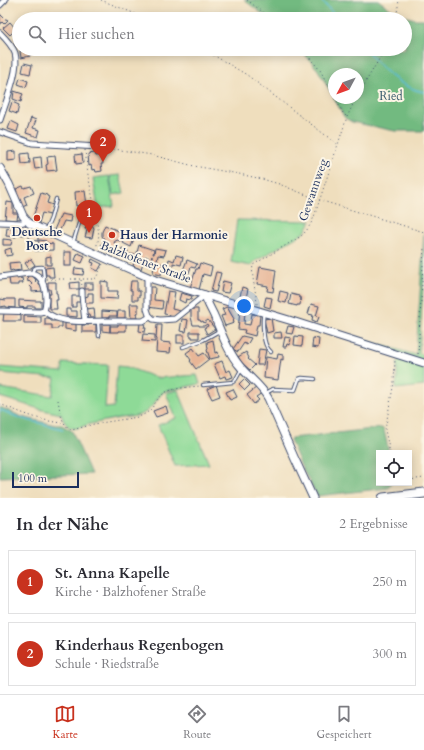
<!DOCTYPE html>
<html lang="de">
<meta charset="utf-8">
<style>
:root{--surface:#fff;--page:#f2f2f3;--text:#2b2b33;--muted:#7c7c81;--line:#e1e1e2;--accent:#c8321e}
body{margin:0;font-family:Cardo,serif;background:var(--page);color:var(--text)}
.controls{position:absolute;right:12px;bottom:12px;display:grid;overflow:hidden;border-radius:0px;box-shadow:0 2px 10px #0003}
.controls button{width:36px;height:36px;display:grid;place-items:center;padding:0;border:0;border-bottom:1px solid var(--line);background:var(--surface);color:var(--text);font:20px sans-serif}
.compass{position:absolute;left:328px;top:68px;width:36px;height:36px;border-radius:50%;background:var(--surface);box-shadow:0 2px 10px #0003;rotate:229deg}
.scale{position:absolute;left:12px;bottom:10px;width:67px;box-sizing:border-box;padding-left:4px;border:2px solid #1b2f5e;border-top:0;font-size:11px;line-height:14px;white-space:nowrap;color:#1b2f5e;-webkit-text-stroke:3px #fcf5e5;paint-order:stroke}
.you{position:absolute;left:244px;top:306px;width:14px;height:14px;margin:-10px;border:3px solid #fff;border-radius:50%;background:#1a73e8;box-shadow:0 0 0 6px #1a73e833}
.badge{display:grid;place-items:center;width:26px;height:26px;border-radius:50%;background:var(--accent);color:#fff;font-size:13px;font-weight:700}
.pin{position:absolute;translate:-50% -33px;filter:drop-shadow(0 1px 2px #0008)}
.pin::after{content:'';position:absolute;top:21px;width:14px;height:12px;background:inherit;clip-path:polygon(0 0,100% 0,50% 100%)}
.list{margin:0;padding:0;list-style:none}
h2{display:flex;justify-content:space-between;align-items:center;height:52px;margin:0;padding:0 16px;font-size:17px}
h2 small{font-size:13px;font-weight:400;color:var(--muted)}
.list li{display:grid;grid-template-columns:26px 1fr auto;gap:12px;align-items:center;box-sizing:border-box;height:64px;margin:0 8px 8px;padding:0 8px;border:1px solid var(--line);border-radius:0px}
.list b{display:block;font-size:15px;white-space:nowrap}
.list p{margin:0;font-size:13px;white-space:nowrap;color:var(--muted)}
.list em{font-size:13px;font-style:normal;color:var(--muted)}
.icon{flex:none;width:22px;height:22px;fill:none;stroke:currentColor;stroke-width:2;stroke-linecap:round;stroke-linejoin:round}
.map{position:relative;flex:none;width:424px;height:498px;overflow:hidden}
.search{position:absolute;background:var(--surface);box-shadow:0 2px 10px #0003;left:12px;right:12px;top:12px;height:44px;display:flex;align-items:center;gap:10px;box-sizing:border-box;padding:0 14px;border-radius:22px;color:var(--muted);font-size:15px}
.sheet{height:196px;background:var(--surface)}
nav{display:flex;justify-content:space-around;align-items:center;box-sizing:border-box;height:56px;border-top:1px solid var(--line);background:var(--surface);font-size:11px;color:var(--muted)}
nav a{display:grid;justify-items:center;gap:2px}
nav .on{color:var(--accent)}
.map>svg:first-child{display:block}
.green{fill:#8eda97;stroke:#54847a}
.forest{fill:#72ba80;stroke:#46746f}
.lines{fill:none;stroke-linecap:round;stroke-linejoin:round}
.stream{stroke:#59bdd8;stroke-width:1.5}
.building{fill:#e8b697}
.lane-casing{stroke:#3b496c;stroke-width:4.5}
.street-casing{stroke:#3b496c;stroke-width:7}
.secondary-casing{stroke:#3b496c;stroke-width:9}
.highway-casing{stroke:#3b496c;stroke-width:11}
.path{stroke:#3b496c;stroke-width:1;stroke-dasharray:1 3;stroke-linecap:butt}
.lane{stroke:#fff;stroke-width:2.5}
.street{stroke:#fff;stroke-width:5}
.secondary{stroke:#fff;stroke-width:7}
.highway{stroke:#fff;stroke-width:9}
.poi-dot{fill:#c8321e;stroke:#fcf5e5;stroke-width:1.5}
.labels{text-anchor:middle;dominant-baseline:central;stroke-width:4;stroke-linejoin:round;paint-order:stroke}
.park-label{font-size:12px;fill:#385a6c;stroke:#fcf5e5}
.street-label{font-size:12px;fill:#1b2f5e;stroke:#fcf5e5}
.poi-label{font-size:12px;font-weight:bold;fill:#1b2f5e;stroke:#fcf5e5}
</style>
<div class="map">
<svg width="424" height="498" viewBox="0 0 424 498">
<rect width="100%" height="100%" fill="#fcf5e5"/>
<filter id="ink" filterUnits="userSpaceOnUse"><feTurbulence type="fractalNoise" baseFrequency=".025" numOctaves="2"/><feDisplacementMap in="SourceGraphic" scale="8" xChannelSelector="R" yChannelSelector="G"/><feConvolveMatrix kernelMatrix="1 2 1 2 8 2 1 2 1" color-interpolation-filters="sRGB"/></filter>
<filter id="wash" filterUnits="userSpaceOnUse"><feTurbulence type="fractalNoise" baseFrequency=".012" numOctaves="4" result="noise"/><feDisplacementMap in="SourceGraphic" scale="16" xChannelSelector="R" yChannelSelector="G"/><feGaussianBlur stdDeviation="0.9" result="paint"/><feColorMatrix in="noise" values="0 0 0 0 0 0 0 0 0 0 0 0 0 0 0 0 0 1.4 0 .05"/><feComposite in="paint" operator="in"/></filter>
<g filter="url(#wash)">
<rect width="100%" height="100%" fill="#efdebd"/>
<g class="green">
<polygon points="120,175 124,193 113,195 110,176"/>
<polygon points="109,176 114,206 98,208 93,178"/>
<polygon points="237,220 311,221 305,232 300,235 274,250 254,262 251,266 231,262"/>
<polygon points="424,233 424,268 419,353 424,355 424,361 327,329 416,355"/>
<polygon points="401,359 424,364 424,386 395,389 397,379 397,364 398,361"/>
<path d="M63 363 108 365 105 408 114 407 117 366 127 367 157 378 197 375 200 384 165 391C157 397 153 408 144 413 137 417 128 417 120 418 110 420 100 422 90 424 85 425 77 430 72 428 66 427 63 419 61 414L43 410 0 397V388L52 396 55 378 0 373V367L62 372Z"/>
<polygon points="178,390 209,464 175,466 158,425 176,418 166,393"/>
</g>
<g class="forest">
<polygon points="244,0 378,0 399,15 415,19 424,19 424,131 395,131 352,122 345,118 343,115 334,98 358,98 358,74 334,74 334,98 318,70 300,49 405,49 405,19 269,19"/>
<polygon points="0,407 22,417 55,425 62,425 72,431 91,474 0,477"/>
<polygon points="382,428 384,430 389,453 379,453 379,483 392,483 388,488 317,496 312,486 302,468 290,440 291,438"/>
</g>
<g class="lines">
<g class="stream">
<polyline points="321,0 338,19"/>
<path d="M365 49C381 67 399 88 424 92"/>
<polyline points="0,412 1,410 20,418 63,429"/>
</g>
</g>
<g id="blocks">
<g class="building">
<polygon points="0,14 5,19 6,19 8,20 4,24 2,22 0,25"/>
<polygon points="10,22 16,29 10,35 3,28"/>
<polygon points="29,49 30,56 21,58 20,51"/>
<polygon points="24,63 32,65 30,74 22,72"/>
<polygon points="20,78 28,81 26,87 18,84"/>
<polygon points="14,91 23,94 21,98 22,98 21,102 13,99"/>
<polygon points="12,102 19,105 17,114 9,111"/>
<polygon points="31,118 36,120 33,128 40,130 38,137 26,133"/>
<polygon points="11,121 19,125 17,132 8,129"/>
<polygon points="16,151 16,160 8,161 8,152"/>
<polygon points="29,153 30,163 22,164 21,154"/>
<polygon points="95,153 96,156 102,155 103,164 101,164 102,171 96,172 95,169 92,170 91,165 89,166 88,154"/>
<polygon points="82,154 83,163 76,164 75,155"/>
<polygon points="55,156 57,170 47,171 46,165 48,164 47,157"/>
<polygon points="41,157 42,168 35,169 33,158"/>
<polygon points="23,186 24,188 31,186 34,193 24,197 27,205 22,207 16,193 17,192 16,189"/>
<polygon points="85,191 87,205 76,206 75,192"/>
<polygon points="41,193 47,195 47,196 49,197 47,203 53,205 50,215 42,213 39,223 32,220"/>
<polygon points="7,202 13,203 13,213 18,213 17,220 5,219"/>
<polygon points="61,214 71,216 70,222 64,221 59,232 54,230"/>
<polygon points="90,225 92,225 94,228 92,238 85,237 87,230 85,229 86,226 88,226"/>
<polygon points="105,225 123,233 120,241 117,240 116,241 115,241 114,243 117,245 115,252 101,246 104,239 102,236 102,232"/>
<polygon points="15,226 25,228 24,235 16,234 16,237 6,236 7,228 15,230"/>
<polygon points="29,233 38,234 38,241 29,240"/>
<polygon points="127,236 134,239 131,247 123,243"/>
<polygon points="3,239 12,240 11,245 3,245"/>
<polygon points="39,240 46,241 46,243 53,244 53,250 35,251 36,247 38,248"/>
<polygon points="139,245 154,250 153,254 154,254 155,248 166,250 164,256 158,255 157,261 157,263 163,264 161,275 153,273 154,265 150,264 152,256 150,264 147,263 149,258 145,256 141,269 133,266 134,262 129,261 130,254 135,255 135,260"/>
<polygon points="11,248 12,255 6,256 5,250"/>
<polygon points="122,248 128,251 125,259 119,256"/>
<rect x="64" y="252" width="7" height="14"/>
<polygon points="78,253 85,256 82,263 75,260"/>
<polygon points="176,255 183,257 181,265 173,263 173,266 168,264 169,259 174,261"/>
<polygon points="51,256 51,265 46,265 46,257"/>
<polygon points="31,259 35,265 29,269 25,263"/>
<polygon points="92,259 102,264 98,271 92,268 94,263 91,262"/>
<polygon points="187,260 197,264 195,268 191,267 188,275 182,273"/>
<polygon points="20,262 21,270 14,271 13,270 10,271 9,263"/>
<polygon points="200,263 212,267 210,276 203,274 199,290 190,288 196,269 198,269"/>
<polygon points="53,267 54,277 49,277 49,275 46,275 45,268"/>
<polygon points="260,267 276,270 273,292 267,291 268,286 257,284"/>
<polygon points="75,268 84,269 83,275 74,274"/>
<polygon points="216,272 221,273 216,292 211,291"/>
<polygon points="31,274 36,280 35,281 38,284 43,284 43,291 32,292 32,288 30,286 32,284 29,281 28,282 27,275"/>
<polygon points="17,277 17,279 22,278 23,283 18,283 18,285 10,285 9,278"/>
<polygon points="101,281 108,282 108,291 118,291 117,299 101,298"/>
<polygon points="131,281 137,281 137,291 140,291 140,296 138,296 138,300 132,300 132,290 130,290"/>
<polygon points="223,281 231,283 228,293 221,292"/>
<polygon points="48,282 56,282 56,293 57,293 58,300 56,300 57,309 50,309 50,307 49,307 49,294 51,294 50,289 48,289"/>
<polygon points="79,282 79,289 71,289 70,283"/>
<rect x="85" y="283" width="8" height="6"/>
<polygon points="149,287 155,287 154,300 163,301 162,309 148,307"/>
<polygon points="242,287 248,289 246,298 240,297"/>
<polygon points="168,291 175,292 172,309 180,311 179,314 175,317 169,317 170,315 164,314"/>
<polygon points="280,291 288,293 286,303 278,301"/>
<polygon points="88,293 93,293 93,303 85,303 85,297 88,296"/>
<polygon points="181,293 192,296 191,300 186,299 185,303 179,300"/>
<polygon points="291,294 299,296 299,298 301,298 300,305 297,305 297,306 289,304"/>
<polygon points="72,296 80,296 81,302 76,302 76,307 72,307"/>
<polygon points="266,297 272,298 270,308 264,306"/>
<polygon points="0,299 6,300 6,299 15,299 15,308 6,307 6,306 0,307"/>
<polygon points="19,300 36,301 41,301 41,308 35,308 35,306 27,306 27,308 19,307"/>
<polygon points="130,304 138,304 138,313 136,313 137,318 131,318"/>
<polygon points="311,304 319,306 316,316 319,317 317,322 312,320 313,315 308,314"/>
<polygon points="227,307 234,319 233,320 234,323 225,326 221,316 225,315 222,309"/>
<polygon points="94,308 95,318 90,318 89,315 86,315 86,309"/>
<polygon points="66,309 70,309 70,311 77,311 77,317 66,316"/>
<polygon points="191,309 198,309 198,320 200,320 201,322 203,321 204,323 208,320 215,329 207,334 204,328 208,326 207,324 204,326 199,326 199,325 193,325 191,317"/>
<polygon points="102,311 117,312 117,316 109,316 109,318 102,318"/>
<polygon points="118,311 125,311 125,318 117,318"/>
<polygon points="240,311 245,312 244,324 250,325 252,314 260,315 259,325 257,325 255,336 244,333 245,330 238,329"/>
<polygon points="4,313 21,314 21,321 3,321"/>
<polygon points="24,316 41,317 41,323 24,323"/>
<polygon points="45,318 51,318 51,321 62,321 62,327 58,327 58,329 52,329 52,325 45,325"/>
<polygon points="271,318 273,331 267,333 264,319"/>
<polygon points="182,319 188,320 186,332 180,331"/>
<polygon points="65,323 70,323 70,324 76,324 76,331 65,329"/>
<polygon points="118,323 126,323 126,331 118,331 118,332 110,332 110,326 118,326"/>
<polygon points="140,323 145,324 144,328 146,328 145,332 139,331"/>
<polygon points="89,324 96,324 96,332 82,332 82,325 89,325"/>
<polygon points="102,324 110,324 110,332 102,331"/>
<polygon points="157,325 162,325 161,342 171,343 170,353 156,352 157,339 156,338"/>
<polygon points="288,326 294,327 292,334 286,333"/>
<polygon points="190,332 199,332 199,338 192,338 192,336 190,336"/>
<polygon points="281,332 282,338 274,338 274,333"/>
<polygon points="143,334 155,335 155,342 142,341"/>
<rect x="177" y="335" width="7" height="8"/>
<polygon points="242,336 251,338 247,345 244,343 238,352 233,349"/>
<polygon points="295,336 303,337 302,346 294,345"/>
<polygon points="285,337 291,338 290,345 287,344 286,347 283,347"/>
<polygon points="313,338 319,339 318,348 312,347"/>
<polygon points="213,340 215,353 218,352 219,357 210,359 207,350 208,349 207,342"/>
<polygon points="193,348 199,356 204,353 209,359 196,369 190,361 191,360 186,353"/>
<polygon points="259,349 266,350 263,365 257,365"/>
<polygon points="246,352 249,358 248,359 255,365 250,370 242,363 238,357"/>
<polygon points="278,354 283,355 283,360 281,359 278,380 264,378 266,357 277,359"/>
<polygon points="222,361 226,372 230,370 233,377 226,379 225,376 220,378 214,364"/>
<polygon points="244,379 250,385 245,390 239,384"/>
<polygon points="216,385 220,396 212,399 207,389"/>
<polygon points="257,387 262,393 256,397 259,400 254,404 247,395"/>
<polygon points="233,389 237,397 230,400 226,392"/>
<polygon points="166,406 168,413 156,417 153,411"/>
</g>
</g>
</g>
<g filter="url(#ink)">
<use href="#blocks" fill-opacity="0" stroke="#3b496c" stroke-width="1"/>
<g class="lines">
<g class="lane-casing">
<g id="lane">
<polyline points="46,230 51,218 56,199"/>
<polyline points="73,243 80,220"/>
<path d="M32 273C34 267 36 267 42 267L43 268 44 279 43 281"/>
<path d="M264 313C262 319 263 341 267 347 268 349 269 350 271 352"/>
<polyline points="98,321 99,336"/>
<polyline points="183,347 203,340 219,331"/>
<polyline points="203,385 233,382 236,379 241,370"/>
<polyline points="266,393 273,389 295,390 299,379 302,378 315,379"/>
</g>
</g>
<g class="street-casing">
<g id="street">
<polyline points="0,5 5,0"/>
<path d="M0 33C6 39 12 45 15 53 20 69 5 104 0 120"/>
<polyline points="0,132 32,143 98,147"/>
<polyline points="0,222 21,223 27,221"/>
<polyline points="147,276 147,309 149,315 153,319 160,320 175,319 205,295"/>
<path d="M0 277 29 273C46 273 48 299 44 311"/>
<path d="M82 291C82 301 84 311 85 321"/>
<path d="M0 311 40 312 44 311C61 325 85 321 105 321 115 321 126 321 136 321H143L150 317"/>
</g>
</g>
<g class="secondary-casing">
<g id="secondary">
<polyline points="0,168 9,184 23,216 29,223 39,228 118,264 155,280 289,320 424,363"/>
<path d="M205 295C207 304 212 310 215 318 222 334 228 352 239 365 248 377 261 385 268 398L294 457 313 498"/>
</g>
</g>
<g class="highway-casing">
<polyline id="highway" points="383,498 424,493"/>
</g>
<g class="path">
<polyline points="101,0 148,19"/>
<polyline points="247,0 272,19"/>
<polyline points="396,19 399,0"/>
<polyline points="203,49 247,75 337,144"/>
<polyline points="302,49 320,70 334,96"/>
<polyline points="358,95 385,49"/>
<polyline points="335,98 343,113 346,116"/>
<polyline points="102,147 152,155 194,166 239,174 262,179 279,184 319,200 424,232"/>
<path d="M85 150 88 175 96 214 95 217C98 227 101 236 96 247"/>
<polyline points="84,221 94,217"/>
<polyline points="47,279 94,279 96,278 103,264"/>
<polyline points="81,280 82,286"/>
<path d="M257 304C256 291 251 276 253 265L298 238C306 233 310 226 314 217L347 117 356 98"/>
<polyline points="418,354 424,247"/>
<path d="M58 400C60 411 61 425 72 430L94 424 138 417C155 411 152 403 163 394 171 388 190 387 200 386"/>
<path d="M0 404C19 412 43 422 64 423"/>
<polyline points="390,453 385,430 394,382 395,359"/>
<polyline points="409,480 424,478"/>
</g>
<use href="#lane" class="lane"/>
<use href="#street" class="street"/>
<use href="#secondary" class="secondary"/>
<use href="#highway" class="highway"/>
</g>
</g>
<g class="poi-dot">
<circle cx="37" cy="218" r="4"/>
<circle cx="112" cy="235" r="4"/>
</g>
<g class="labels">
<g class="park-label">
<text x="391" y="96">Ried</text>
</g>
<g class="street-label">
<text transform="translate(313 190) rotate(-71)">Gewannweg</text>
<text transform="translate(146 262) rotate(21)">Balzhofener Straße</text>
</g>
<g class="poi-label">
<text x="37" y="232">Deutsche<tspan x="37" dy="14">Post</tspan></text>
<text x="120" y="235" text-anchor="start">Haus der Harmonie</text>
</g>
</g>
</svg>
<div class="controls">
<button><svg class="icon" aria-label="locate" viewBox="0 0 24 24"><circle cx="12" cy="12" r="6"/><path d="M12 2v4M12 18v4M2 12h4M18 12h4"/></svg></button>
</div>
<svg class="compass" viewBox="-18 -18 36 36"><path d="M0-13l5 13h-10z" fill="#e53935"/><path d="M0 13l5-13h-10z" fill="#7c7c81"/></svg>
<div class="scale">100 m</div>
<div class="you"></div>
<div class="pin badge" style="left:89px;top:233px">1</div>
<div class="pin badge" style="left:103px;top:162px">2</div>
<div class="search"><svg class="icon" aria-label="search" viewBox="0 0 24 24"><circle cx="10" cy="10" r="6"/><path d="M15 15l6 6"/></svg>Hier suchen</div>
</div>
<section class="sheet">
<h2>In der Nähe<small>2 Ergebnisse</small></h2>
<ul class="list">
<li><span class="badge">1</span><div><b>St. Anna Kapelle</b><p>Kirche · Balzhofener Straße</p></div><em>250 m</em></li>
<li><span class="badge">2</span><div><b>Kinderhaus Regenbogen</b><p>Schule · Riedstraße</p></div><em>300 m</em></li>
</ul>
</section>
<nav>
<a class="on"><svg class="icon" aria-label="map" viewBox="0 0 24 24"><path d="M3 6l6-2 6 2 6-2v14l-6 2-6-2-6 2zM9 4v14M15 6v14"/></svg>Karte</a>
<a><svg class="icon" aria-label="directions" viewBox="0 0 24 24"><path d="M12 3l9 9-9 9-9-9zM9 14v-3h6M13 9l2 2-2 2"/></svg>Route</a>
<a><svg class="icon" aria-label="saved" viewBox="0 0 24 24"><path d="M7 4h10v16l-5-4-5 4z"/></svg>Gespeichert</a>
</nav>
